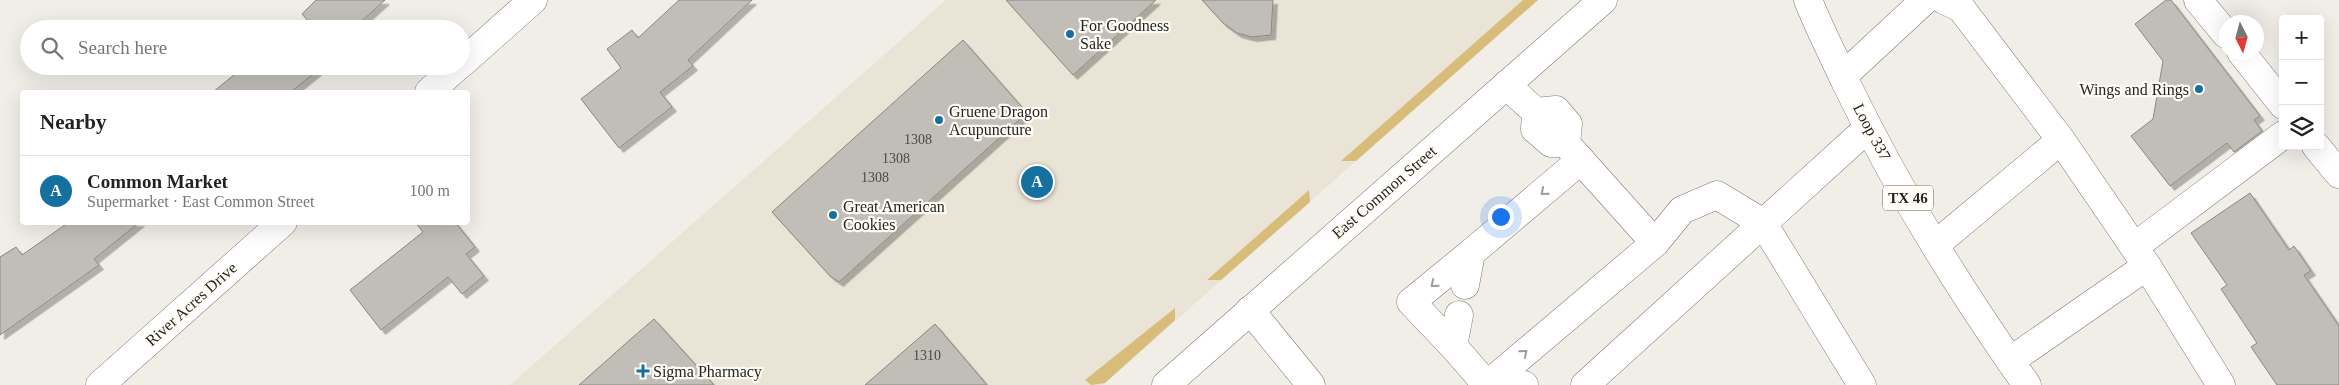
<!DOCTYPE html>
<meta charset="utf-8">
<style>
:root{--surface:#fff;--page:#f6f6f6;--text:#222;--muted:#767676;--line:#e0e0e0;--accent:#16709f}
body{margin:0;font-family:Georgia,serif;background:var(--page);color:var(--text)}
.controls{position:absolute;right:15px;top:15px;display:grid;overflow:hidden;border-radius:5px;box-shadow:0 5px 20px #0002}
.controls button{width:45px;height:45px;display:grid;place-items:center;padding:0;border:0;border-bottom:1px solid var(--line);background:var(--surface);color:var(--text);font:25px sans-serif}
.compass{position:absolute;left:2219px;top:15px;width:45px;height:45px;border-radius:50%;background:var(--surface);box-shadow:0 5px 20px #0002;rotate:174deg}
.you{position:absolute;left:1500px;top:216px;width:18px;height:18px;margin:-12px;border:4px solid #fff;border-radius:50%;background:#1a73e8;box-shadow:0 0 0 8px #1a73e833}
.badge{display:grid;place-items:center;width:32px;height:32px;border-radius:50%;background:var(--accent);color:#fff;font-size:16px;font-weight:700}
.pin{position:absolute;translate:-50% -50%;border:2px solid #fff;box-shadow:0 1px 5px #0006}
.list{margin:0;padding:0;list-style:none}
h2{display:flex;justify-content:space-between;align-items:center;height:65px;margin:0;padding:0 20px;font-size:21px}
h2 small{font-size:16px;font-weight:400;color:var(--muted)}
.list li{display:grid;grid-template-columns:32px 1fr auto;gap:15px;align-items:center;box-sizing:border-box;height:70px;padding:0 20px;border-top:1px solid var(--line)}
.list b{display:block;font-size:19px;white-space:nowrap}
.list p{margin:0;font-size:16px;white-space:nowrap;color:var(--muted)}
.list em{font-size:16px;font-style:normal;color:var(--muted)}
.icon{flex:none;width:28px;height:28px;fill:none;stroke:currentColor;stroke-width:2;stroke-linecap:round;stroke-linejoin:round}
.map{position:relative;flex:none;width:2339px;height:385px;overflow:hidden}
.search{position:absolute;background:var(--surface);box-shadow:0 5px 20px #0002;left:20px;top:20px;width:450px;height:55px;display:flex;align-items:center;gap:12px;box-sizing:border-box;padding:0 18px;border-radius:28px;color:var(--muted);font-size:19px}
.panel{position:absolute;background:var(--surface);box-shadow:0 5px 20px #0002;left:20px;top:90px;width:450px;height:135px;border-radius:5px}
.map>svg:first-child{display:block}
.built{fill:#eae4d6}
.green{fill:#d8bc7a}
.building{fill:#c1beb8;stroke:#8a8781;filter:url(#shadow)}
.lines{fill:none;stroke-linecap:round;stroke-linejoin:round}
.minor-casing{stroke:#7d7a74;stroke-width:29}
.major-casing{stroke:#7d7a74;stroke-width:29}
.minor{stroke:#fff;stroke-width:28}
.major{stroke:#fff;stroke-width:28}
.oneway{stroke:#9d9c9b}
.poi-dot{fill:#16709f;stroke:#fffcf5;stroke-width:2}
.labels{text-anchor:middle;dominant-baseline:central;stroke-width:4.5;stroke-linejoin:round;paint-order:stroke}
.number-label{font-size:14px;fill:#4c4a47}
.shield{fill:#fffcf5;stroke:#666561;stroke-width:1}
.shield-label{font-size:15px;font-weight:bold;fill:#252421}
.poi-label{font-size:16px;fill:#252421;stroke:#fffcf5;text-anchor:start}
.street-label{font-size:16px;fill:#252421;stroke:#fffcf5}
</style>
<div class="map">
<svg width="2339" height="385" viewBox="0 0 2339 385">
<defs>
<filter id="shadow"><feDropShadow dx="4.5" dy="4.5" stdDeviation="0" flood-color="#0004"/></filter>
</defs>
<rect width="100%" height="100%" fill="#f1eee8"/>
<polygon class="built" points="946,0 1538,0 1103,385 510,385"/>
<g class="green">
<polygon points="1523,0 1538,0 1356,161 1341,161"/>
<polygon points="1309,190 1310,202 1221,280 1207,280"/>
<polygon points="1175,308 1175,320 1105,383 1091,385 1085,380"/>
</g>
<g class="building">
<polygon points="316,0 385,0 353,29 315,29 302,14"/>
<polygon points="679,0 752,0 688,60 693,66 660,92 672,107 619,148 581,99 621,68 607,49 632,30 638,38"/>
<polygon points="1006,0 1156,0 1073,75"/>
<polygon points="1202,0 1273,0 1271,35 1252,37 1237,33 1223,23"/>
<polygon points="2166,0 2171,0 2260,116 2254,120 2262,131 2234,152 2227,143 2170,186 2131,136 2153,119 2163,61 2135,24"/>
<polygon points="963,40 1027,113 839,282 830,276 772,212"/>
<polygon points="245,66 323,66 291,92 213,92"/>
<polygon points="2250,193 2289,250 2294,246 2311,271 2304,275 2339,326 2339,385 2277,385 2251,347 2257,343 2221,289 2227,285 2191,233"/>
<polygon points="69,222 140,222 94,259 99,265 0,335 0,257 16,247 22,255"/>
<polygon points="415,222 455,222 475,247 466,254 484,276 462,294 448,277 381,330 350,290 423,232"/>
<polygon points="654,319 714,385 579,385 632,338"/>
<polygon points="935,324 987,385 865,385"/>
</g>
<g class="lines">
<g class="minor-casing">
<g id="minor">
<polyline points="2198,0 2226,34"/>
<polyline points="2241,52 2283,105"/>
<polyline points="461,64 533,0"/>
<polyline points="1843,76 1925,0"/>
<polyline points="1506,85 1536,112 1556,110 1568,124 1566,143 1551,143 1535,129 1536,112"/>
<polyline points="429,92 458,66"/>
<polyline points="2316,146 2339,174"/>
<polyline points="1569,147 1655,243"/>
<polyline points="1935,245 2061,140 1961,8 1944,0"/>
<polyline points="2134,247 2283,135"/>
<polyline points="2147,266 2221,385"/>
<polyline points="1465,285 1471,253 1581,160"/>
<polyline points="1250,310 1311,385"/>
<polyline points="1459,315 1453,346 1487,385"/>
<polyline points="1453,346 1411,302 1471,253"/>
<polyline points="2010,361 2147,266 2061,140"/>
<polyline points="100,385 283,222"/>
<polyline points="1487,385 1655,243 1682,210 1717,195 1763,223 1862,385"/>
<polyline points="1523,385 1524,385"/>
<polyline points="1585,385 1868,128"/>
</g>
</g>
<g class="major-casing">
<g id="major">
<path d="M1808 0C1819 28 1833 55 1846 83 1897 189 1959 289 2027 385"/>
<polyline points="1166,385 1603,0"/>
</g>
</g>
<use href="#minor" class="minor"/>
<use href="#major" class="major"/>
</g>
<defs><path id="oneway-chevron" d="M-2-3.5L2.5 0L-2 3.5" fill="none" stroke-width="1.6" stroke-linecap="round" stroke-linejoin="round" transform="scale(1.25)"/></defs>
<g class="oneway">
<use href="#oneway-chevron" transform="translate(1544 192) rotate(140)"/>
<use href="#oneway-chevron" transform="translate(1434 284) rotate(141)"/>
<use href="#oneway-chevron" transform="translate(1524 353) rotate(-40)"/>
</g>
<g class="poi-dot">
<circle cx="1070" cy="34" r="5"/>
<circle cx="2199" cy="89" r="5"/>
<circle cx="939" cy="120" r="5"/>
<circle cx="833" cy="215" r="5"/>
<path d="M640.5 363.5h5v5h5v5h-5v5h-5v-5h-5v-5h5z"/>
</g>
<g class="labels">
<g class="number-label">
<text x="918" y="139">1308</text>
<text x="896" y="158">1308</text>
<text x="875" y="177">1308</text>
<text x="927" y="355">1310</text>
</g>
<rect class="shield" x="1883" y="185.5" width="50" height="25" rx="4"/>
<g class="shield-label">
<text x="1908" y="198">TX 46</text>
</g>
<g class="poi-label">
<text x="1080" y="25">For Goodness<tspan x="1080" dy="18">Sake</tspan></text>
<text x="2189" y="89" text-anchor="end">Wings and Rings</text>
<text x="949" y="111">Gruene Dragon<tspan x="949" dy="18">Acupuncture</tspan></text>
<text x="843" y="206">Great American<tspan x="843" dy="18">Cookies</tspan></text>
<text x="653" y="371">Sigma Pharmacy</text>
</g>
<g class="street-label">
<text transform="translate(1872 132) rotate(62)">Loop 337</text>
<text transform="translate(1384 192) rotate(-41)">East Common Street</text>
<text transform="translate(191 304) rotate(-42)">River Acres Drive</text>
</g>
</g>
</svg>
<div class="controls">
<button>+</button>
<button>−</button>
<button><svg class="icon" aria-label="layers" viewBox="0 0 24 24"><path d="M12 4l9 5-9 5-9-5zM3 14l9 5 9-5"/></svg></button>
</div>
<svg class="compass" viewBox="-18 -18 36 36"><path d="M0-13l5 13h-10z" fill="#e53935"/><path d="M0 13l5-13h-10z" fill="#767676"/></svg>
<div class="you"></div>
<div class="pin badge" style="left:1037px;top:182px">A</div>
<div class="search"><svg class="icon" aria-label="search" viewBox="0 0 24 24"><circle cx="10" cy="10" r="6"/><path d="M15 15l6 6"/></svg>Search here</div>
<section class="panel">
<h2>Nearby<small></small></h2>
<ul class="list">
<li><span class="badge">A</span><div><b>Common Market</b><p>Supermarket · East Common Street</p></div><em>100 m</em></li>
</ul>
</section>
</div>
